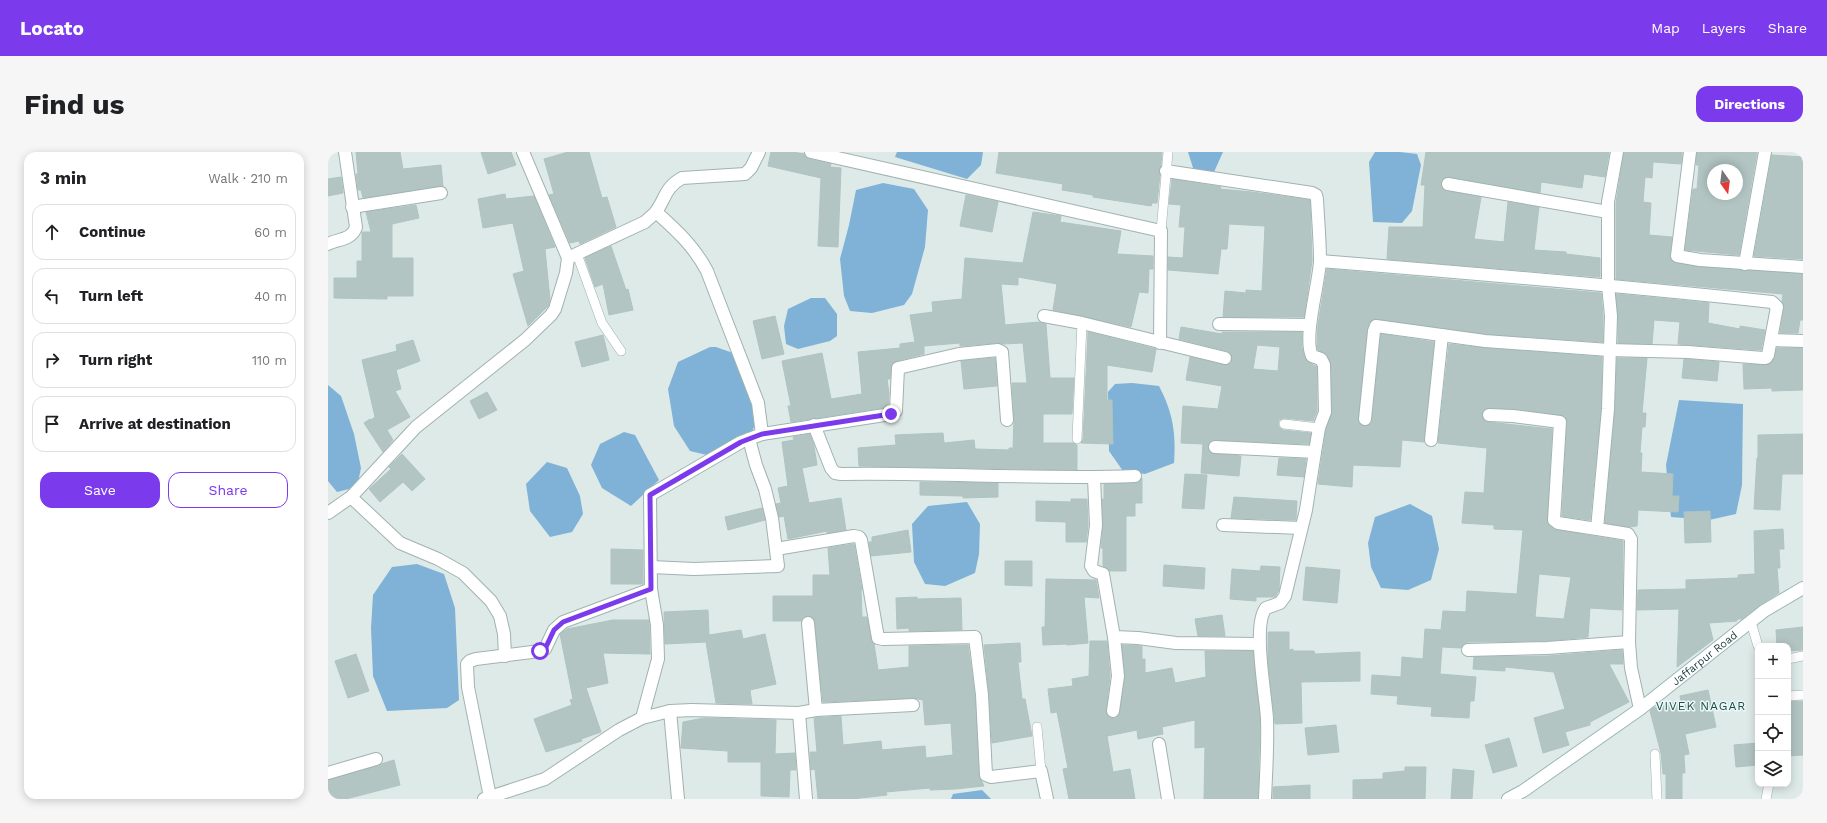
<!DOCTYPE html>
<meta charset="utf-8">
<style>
:root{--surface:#fff;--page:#f6f6f6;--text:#202124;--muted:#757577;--line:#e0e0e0;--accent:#7c3aed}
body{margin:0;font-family:"Work Sans",sans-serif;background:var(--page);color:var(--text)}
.controls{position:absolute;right:12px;bottom:12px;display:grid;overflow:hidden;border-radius:8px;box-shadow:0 2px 10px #0003}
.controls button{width:36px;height:36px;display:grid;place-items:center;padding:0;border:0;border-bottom:1px solid var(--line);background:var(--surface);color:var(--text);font:20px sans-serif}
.compass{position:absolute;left:1379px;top:12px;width:36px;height:36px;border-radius:50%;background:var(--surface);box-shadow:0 2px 10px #0003;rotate:166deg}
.stop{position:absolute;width:12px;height:12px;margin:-9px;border:3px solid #7c3aed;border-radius:50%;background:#fff}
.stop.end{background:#7c3aed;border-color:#fff;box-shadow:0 1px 4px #0008}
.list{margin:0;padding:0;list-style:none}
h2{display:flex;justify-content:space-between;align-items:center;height:52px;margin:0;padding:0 16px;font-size:17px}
h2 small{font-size:13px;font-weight:400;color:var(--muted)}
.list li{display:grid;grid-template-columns:26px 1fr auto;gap:12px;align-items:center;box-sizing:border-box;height:56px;margin:0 8px 8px;padding:0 8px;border:1px solid var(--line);border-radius:12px}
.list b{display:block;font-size:15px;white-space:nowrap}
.list em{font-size:13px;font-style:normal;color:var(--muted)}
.actions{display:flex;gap:8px;padding:12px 16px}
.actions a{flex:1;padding:9px 0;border:1px solid var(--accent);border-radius:12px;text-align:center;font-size:14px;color:var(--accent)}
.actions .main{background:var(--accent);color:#fff}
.icon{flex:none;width:22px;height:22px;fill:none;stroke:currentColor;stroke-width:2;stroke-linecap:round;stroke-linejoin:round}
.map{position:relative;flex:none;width:1475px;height:647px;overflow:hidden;border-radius:12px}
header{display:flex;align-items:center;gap:24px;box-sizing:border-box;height:56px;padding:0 20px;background:var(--accent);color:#fff}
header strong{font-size:19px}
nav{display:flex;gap:22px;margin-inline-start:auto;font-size:14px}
.intro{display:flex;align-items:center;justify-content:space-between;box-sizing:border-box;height:96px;padding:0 24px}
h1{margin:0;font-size:28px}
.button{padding:10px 18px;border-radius:12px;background:var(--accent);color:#fff;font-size:14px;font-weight:700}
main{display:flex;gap:24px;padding:0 24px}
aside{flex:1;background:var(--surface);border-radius:12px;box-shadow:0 2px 10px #0003}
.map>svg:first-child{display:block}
.water{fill:#7fb2d6}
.building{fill:#b2c5c2;stroke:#afc4c1;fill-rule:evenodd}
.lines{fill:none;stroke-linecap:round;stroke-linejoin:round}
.lane-casing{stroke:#a0b2b1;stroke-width:10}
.street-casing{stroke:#a0b2b1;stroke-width:14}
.secondary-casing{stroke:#9bb7b4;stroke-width:14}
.lane{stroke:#fff;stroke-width:9}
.street{stroke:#fff;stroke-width:12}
.secondary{stroke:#fff;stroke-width:12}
.route{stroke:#7c3aed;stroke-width:5}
.labels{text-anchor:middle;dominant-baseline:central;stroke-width:3;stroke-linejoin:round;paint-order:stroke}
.street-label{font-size:11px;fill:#1d3b3b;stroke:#edf7f5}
.neighbourhood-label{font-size:12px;letter-spacing:1px;fill:#184d4e;stroke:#edf7f5}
</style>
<header>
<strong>Locato</strong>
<nav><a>Map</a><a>Layers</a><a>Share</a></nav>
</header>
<div class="intro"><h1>Find us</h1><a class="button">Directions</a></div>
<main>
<aside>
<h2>3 min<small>Walk · 210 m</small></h2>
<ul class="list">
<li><svg class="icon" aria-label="ahead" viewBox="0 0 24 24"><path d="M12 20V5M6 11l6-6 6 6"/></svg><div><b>Continue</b></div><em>60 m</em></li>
<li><svg class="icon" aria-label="left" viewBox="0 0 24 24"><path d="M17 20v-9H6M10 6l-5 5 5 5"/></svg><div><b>Turn left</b></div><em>40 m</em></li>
<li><svg class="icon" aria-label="right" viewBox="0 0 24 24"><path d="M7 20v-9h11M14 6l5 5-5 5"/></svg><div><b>Turn right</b></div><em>110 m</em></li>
<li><svg class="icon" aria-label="arrive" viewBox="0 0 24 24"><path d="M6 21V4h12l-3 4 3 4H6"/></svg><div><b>Arrive at destination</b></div></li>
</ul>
<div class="actions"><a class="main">Save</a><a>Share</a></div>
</aside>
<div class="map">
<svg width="1475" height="647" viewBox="0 0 1475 647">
<rect width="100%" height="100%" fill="#ddeae8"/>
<g class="water">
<polygon points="569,0 655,0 653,13 639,27 567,5"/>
<polygon points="860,0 895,0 886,20 866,19"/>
<polygon points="1047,0 1072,0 1089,2 1093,13 1084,59 1074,71 1045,70 1041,10"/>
<polygon points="555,31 586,37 600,58 597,95 584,142 576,153 544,161 522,159 516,144 512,107 521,73 528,38"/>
<polygon points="483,146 497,146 509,162 509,184 502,189 470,197 458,192 456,174 460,157"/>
<polygon points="382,195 388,195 405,201 429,267 424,280 383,304 362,299 346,274 340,237 350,210"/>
<path d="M804 231 831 234C845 261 848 281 846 311L817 322 795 319 781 299 780 240 787 232Z"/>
<polygon points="0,233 13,244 26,282 33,316 29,335 9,340 0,329"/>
<polygon points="1351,248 1415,252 1414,333 1408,362 1381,368 1343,365 1338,313"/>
<polygon points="296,280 307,283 331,328 303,354 274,336 263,313 272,292"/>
<polygon points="219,310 239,316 252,344 255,362 244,380 222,385 202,359 198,332"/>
<polygon points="639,350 652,372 651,402 647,421 617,434 597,432 586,410 584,372 600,354"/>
<polygon points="1082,352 1104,364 1111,397 1103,428 1080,438 1053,436 1043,415 1040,391 1047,365"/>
<polygon points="89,412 116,422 127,456 131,548 119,556 59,559 45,524 43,476 45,443 64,415"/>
<polygon points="654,638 663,647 623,647 625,642"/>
</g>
<g class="building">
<polygon points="28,0 72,0 75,17 113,13 115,34 35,46 33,38 30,38 28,22 30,22"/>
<polygon points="153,0 183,0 188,13 160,22"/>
<polygon points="240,0 261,0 274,46 279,45 288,75 252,92 251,89 242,91 221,43 226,42 216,7"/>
<polygon points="443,0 465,0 476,2 481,7 503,12 502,15 513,16 510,95 490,94 493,26 440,14"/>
<polygon points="671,0 834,0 833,14 831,18 832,23 829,51 824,51 823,54 765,45 765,43 734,38 735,32 668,21"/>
<polygon points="1098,0 1281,0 1277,25 1256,22 1254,36 1213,30 1212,41 1121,25 1115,27 1113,31 1115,37 1118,39 1153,45 1146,87 1176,90 1180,50 1211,55 1206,98 1238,100 1238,102 1272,106 1272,125 1059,107 1061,75 1095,75 1097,33 1093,33"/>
<polygon points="1296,0 1354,0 1353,12 1325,10 1324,26 1317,25 1315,50 1323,51 1321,83 1344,85 1342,103 1345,110 1371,115 1475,122 1475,168 1472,168 1470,181 1452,181 1456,156 1454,149 1455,142 1288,127 1288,51"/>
<path d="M1369 0H1429L1411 103 1357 98 1365 37H1369L1371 13H1368ZM1385 18H1409V42H1385Z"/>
<polygon points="1444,3 1475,5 1475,107 1426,104"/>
<polygon points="13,25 15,41 0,44 0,27"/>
<polygon points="844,27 893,35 892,37 924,40 982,48 984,109 976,165 895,165 897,139 918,141 918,138 934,139 937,74 901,72 899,97 893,97 890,122 840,118 840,105 855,106 857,75 851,75 853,53 841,52"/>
<polygon points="177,42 178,47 206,44 227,95 217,97 222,148 220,154 200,174 185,122 196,119 185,71 155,76 150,47"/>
<polygon points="638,43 670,50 664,80 632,74"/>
<polygon points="88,53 91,66 64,72 64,106 85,106 85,144 59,144 59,147 6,146 6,126 29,126 29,109 34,109 34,80 43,80 38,60"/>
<polygon points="705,60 733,64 732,70 793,79 789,102 825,104 825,117 821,117 820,141 811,140 803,175 725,158 729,132 690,125 690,133 673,132 677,173 711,170 718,172 722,226 746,226 744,262 715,262 715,291 745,291 749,293 749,318 531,314 530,296 568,293 567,283 615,281 616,291 646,288 647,297 681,298 681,296 685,296 686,267 684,231 699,231 695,191 676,192 669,191 632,194 632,191 596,194 596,202 568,209 564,212 562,227 559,227 561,241 560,255 463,270 460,254 463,254 454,209 494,201 503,247 534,242 530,200 572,196 572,192 587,190 582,163 605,160 604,150 634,147 637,106 695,111"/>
<polygon points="283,94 298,138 300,137 305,158 281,163 275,132 267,135 257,106"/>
<polygon points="999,117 1273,141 1275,164 1275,190 1158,182 1045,167 1041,171 1039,178 1030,270 1037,274 1043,272 1044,268 1053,182 1106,190 1096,290 1074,288 1072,315 1025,313 1024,335 990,332 998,278 1004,260 1003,213 999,203 990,198 989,195 990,173"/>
<polygon points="1288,142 1381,151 1380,171 1412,177 1412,174 1437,178 1433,198 1350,192 1352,170 1326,168 1324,192 1290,191 1290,164"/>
<polygon points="447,164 456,202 434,207 425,169"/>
<path d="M853 175 894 182V180H974V196L977 206 979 209 989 215V259L985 269 956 266 951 268 950 272 951 275 955 278 983 281 981 292 884 288 880 295 883 301 913 304 911 324 873 321 875 292 853 291 855 254 890 257 894 234 858 228 862 205 896 213 903 211 904 204 899 199 851 187ZM929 193 952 195 950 219 925 217Z"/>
<polygon points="760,180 828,197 824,220 779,213 779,248 784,248 785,292 753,291 755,287"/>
<polygon points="275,183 281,208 254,215 247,190"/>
<polygon points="85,188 92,209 68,218 73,237 67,239 82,265 59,278 65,288 55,300 36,271 42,267 43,268 47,265 34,208 69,199 68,193"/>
<path d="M1121 192 1156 196 1274 205 1273 257 1262 368 1234 364 1239 270 1237 264 1186 257 1161 256 1155 259 1154 263 1155 267 1160 270 1224 277 1219 368 1222 374 1229 378 1295 389 1294 458 1262 456 1260 485 1219 489 1140 490 1136 492 1133 496 1114 495 1112 522 1148 525 1146 549H1142L1141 566 1103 564 1104 555 1069 552 1070 544 1043 542 1044 523 1073 525 1074 505 1095 507 1097 477 1113 478 1115 459 1138 460 1139 439 1189 442 1195 378 1166 377V373L1134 371 1137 340 1156 341 1159 296 1110 291ZM1211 422 1243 425 1236 467 1207 465Z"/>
<polygon points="1449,196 1475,196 1475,238 1444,239 1444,236 1416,237 1415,212 1441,213 1446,207"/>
<polygon points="667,206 669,234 636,237 633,209"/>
<polygon points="1289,206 1319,206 1314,261 1318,261 1317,275 1314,275 1312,301 1314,301 1313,320 1345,322 1344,344 1351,344 1350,360 1310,358 1309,374 1301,375 1277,371 1287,258"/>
<polygon points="1356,207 1391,210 1389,229 1354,226"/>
<polygon points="159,240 169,258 151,267 142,249"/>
<polygon points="482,282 486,294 489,313 474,316 481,351 513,346 518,378 499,381 499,379 460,387 456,364 451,365 448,352 453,351 450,336 460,334 454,290 466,288 465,285"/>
<polygon points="1475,282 1475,322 1454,322 1452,358 1426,357 1429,306 1430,306 1430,283"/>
<polygon points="74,302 97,327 84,339 75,330 52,350 41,337 63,317 61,315"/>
<polygon points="951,306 978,307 976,325 949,323"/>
<polygon points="857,322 879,323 876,357 854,356"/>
<polygon points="814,326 814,351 807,351 807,364 798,364 798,419 782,419 775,414 775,396 773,396 775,374 774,347 776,347 776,332 808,331 811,330"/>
<polygon points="592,330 670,331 670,345 635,346 635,344 592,343"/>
<polygon points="906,345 969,349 968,368 903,366"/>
<polygon points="743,347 759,347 760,373 758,390 738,390 738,370 708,369 708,349 743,350"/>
<polygon points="434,356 437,368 400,378 397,365"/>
<polygon points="1382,359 1383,390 1357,391 1356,360"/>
<polygon points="1455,377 1456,397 1451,397 1452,416 1449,416 1451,441 1432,453 1414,467 1409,467 1409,469 1381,471 1385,488 1349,515 1351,457 1309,458 1310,438 1358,437 1358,428 1410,426 1410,423 1427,422 1426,379"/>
<polygon points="580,378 583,400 543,404 541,390 544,390 544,385"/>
<polygon points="526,392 534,438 533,438 534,465 539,465 543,487 546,492 550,518 581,515 581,494 640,493 647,544 651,623 656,634 627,637 602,638 602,636 558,640 559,643 524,647 490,647 487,617 483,618 482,600 489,600 486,566 513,564 515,593 553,589 554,598 597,594 598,606 625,603 623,571 597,573 595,548 585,546 495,550 486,467 480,464 475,465 473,469 445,469 445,444 485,444 485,423 502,423 500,396"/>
<polygon points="283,397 315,398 315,432 283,432"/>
<polygon points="677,409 704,409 704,434 677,433"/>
<polygon points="836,413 877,416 876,437 835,434"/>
<polygon points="933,414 952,415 951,438 947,445 928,445 928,449 902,447 904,417 932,419"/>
<polygon points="978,415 1012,418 1009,451 975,448"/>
<polygon points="718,427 768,428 771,446 756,445 760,491 739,493 738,492 715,493 714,475 717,475"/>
<polygon points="589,445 589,447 633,446 634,478 581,479 581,476 569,477 568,446"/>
<polygon points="380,458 381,483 413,478 415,487 437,482 448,532 422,538 424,552 388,551 378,490 337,492 336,460"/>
<polygon points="894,463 897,484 870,484 867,467"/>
<polygon points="285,468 321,468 322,502 275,501 280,531 258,536 273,580 253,587 254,589 218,600 206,567 244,553 242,548 245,547 232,482 239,477"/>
<polygon points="1475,475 1475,498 1460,499 1460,494 1449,494 1448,478"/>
<polygon points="940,480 961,480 961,498 965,497 965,499 986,499 987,502 1032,500 1032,529 973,530 974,571 947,572 940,509"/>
<polygon points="762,489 779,489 782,524 778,558 780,565 784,566 788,566 792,560 797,525 794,493 814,494 814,507 817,507 817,521 844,516 847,531 878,525 877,499 925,499 932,567 930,647 876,647 877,595 867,596 867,568 834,575 835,582 810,587 809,578 779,584 785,620 802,617 807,647 741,647 735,617 740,616 729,560 723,561 720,537 745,534 744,527 761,524"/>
<polygon points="692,491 693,510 690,510 694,547 697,547 704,584 664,591 661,542 656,493"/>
<polygon points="1294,498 1295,512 1281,512 1301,550 1262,570 1262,573 1237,580 1241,593 1215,601 1206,566 1237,557 1226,520 1177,515 1177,519 1145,517 1146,505 1219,504"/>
<polygon points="28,502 41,539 20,546 7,509"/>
<polygon points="1380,538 1388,575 1357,582 1361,602 1356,603 1357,621 1354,621 1354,647 1338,647 1338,622 1335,622 1333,601 1322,559 1325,556 1353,549 1352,544"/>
<polygon points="1475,549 1475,603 1460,604 1460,550"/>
<polygon points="376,566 448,568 447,602 467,601 468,618 462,618 461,645 433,644 433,610 400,610 400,599 353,596 355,570"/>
<polygon points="1008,573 1011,600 980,603 977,576"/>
<polygon points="1181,586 1189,614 1165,621 1157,593"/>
<polygon points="1430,591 1430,613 1408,615 1406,593"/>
<polygon points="66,608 72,633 18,647 0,647 0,628"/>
<polygon points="1077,615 1098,615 1097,647 1025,647 1025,628 1055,627 1055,621 1077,619"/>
<polygon points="1125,617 1146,619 1144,647 1123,647"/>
<polygon points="982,633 982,647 945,647 945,635"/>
</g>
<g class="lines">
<g class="lane-casing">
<g id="lane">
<polyline points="833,79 840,0"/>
<polyline points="249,102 274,171 293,199"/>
<polyline points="956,272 991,276"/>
<polyline points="749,287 754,171"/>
<polyline points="1423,470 1430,494"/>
<polyline points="1460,507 1475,504"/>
<polyline points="1460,544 1475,543"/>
<polyline points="709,575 713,619"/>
<polyline points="1327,602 1329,647"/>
<polyline points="1438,647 1441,632"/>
</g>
</g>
<g class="street-casing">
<g id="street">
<polyline points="483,0 833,79 832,191"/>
<polyline points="1289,0 1280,50 1280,133 1283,164 1280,257 1269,377 1300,382 1303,387 1301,490 1303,516 1312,557"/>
<polyline points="1362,0 1349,104 1372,108 1475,115"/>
<path d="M838 19 984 41 988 43 989 47C990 67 992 89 992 109 991 131 975 186 984 204L993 207 996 213 997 260 991 276 987 300 887 295"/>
<polyline points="1120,32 1280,60"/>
<polyline points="24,55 113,41"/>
<path d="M328 60C348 78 366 94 379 119L430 251 434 282"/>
<path d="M0 92C10 87 24 88 28 75L17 0"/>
<path d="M240 106 317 70C320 67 324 64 327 61 338 47 336 36 354 26L417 22 423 16 431 0"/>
<path d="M992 109C1143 121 1293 134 1444 150L1449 155 1440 203 1438 206H1435L1360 200 1281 198 1157 189 1048 174 1046 179 1037 267"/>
<polyline points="1417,112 1437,0"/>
<polyline points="716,164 754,171 897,206"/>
<polyline points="891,172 982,173"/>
<polyline points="1444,188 1475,189"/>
<polyline points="1161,263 1185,264 1232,270 1226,368 1230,371 1269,377"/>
<path d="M486 273 503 316 507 321 513 322C611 320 709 328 807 324"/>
<polyline points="1103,288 1114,183"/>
<polyline points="766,326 768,373 763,414 766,419 775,422 786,485 790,524 785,559"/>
<polyline points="23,345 72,391 110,407 135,421 163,449 172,464 176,482 177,504"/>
<polyline points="0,361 23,345 88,275 197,188 223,163 227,157 238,121 240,106 195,0"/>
<polyline points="895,373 973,376"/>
<polyline points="448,397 526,384 531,385 533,388 550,486 555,487 647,485 654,543 658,623 663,625 713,619 719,647"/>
<polyline points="323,415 366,417 450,414 444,366 437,337 428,313 421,287"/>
<polyline points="480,471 488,558"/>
<polyline points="786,485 810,486 848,491 931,492"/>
<polyline points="1140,498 1219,496 1301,490"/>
<polyline points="342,559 350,647"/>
<polyline points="471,561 478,647"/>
<polyline points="314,566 330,507 329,473 323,437 322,343 413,290 434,282 563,262 568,259 570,216 631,202 670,198 674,200 679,268"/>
<polyline points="831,592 840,647"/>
<polyline points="0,621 48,607"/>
<polyline points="162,645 140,535 139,512 142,509 148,507 212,499 217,497 226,478 235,470 323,437"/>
<polyline points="156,647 217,627 291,578 314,566 342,559 364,558 471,561 488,558 585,553"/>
<path d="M937 647C938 621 940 594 939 567 938 545 924 472 938 456L952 451 957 444 978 358 987 300"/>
</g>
</g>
<g class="secondary-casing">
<g id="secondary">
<path id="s1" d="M1180 647 1195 639 1312 557 1436 459 1475 436"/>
</g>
</g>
<use href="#lane" class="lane"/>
<use href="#street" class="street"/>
<use href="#secondary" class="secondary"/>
</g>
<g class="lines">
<polyline class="route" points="212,499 217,497 226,478 235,470 323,437 322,343 413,290 434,282 563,262"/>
</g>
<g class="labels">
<g class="street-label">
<text stroke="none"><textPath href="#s1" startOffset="242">Jaffarpur Road</textPath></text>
</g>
<g class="neighbourhood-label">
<text x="1373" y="554">VIVEK NAGAR</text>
</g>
</g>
</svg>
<div class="controls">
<button>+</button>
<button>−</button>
<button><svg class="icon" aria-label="locate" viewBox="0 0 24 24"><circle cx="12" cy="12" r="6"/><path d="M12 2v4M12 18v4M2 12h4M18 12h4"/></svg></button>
<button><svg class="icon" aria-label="layers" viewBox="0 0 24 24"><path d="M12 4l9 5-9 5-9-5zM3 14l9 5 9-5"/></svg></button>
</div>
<svg class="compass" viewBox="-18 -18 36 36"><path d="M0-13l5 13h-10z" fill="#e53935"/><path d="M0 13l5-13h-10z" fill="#757577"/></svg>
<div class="stop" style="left:212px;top:499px"></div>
<div class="stop end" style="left:563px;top:262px"></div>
</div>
</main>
